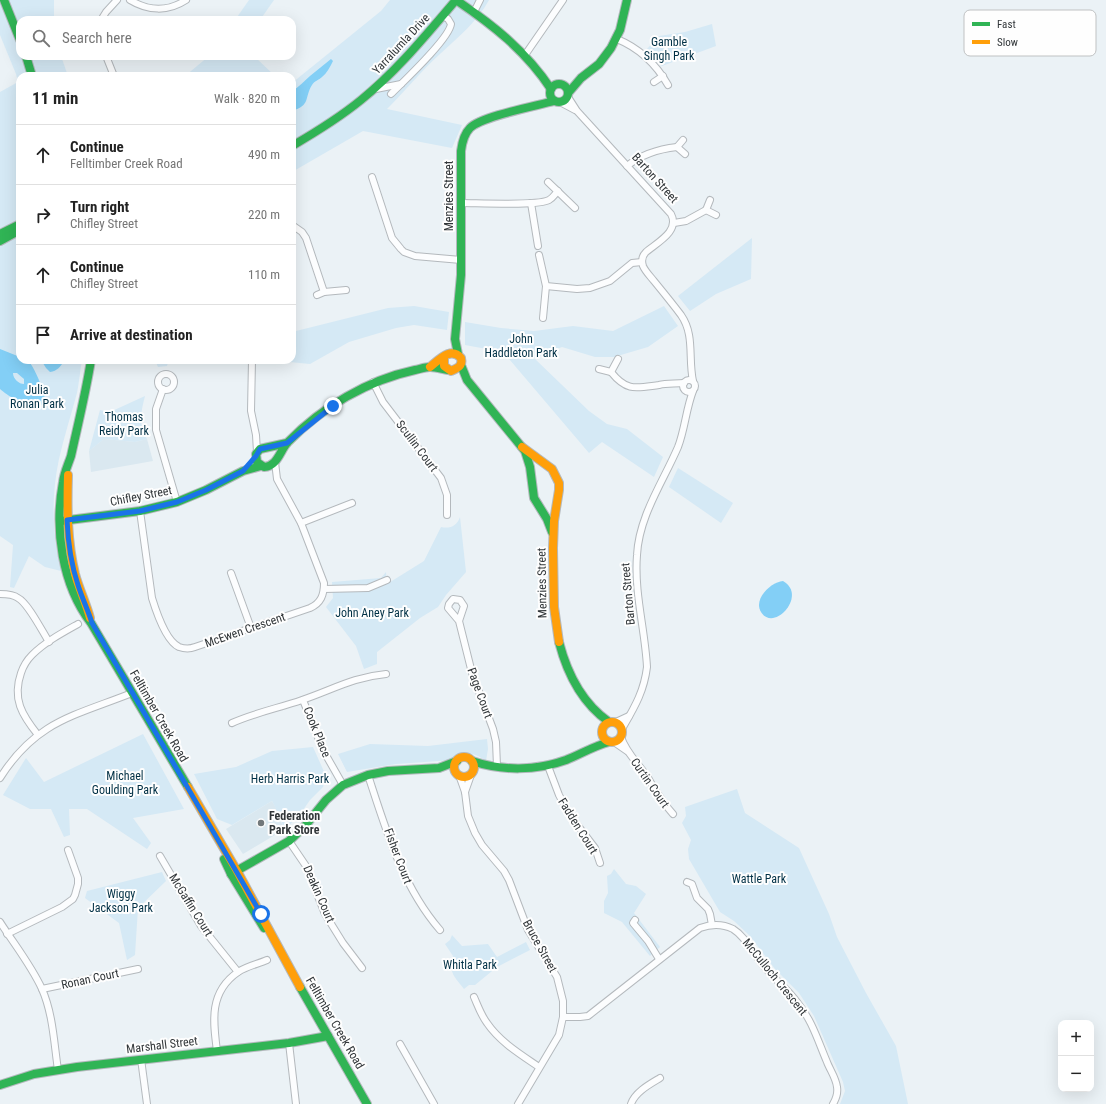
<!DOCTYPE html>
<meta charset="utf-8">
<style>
:root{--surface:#fff;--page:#f6f6f6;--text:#222;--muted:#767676;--line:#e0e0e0}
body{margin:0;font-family:"Roboto Condensed",sans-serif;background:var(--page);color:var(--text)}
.controls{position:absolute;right:12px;bottom:12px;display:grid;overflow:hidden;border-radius:8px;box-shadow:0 4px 16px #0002}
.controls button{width:36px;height:36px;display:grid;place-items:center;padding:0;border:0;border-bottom:1px solid var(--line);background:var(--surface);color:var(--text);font:20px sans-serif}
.stop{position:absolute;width:12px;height:12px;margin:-9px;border:3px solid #1a73e8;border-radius:50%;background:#fff}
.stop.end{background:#1a73e8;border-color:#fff;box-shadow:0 1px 4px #0008}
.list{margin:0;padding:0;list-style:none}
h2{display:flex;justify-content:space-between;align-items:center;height:52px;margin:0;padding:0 16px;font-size:17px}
h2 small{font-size:13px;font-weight:400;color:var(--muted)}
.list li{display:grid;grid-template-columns:26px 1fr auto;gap:12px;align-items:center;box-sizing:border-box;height:60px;padding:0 16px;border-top:1px solid var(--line)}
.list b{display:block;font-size:15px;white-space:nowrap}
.list p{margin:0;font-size:13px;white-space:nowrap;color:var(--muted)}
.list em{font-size:13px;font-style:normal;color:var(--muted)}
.icon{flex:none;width:22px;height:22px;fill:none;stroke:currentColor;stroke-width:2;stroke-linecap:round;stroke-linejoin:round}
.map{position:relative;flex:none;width:1106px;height:1104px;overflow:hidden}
.search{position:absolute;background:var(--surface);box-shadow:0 4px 16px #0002;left:16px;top:16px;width:280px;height:44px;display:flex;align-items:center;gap:10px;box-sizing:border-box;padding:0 14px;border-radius:12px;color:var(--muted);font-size:15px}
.panel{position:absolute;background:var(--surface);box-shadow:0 4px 16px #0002;left:16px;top:72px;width:280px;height:292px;border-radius:12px}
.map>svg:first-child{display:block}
.built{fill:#dae8f0}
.green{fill:#d5e9f5}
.water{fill:#83cff6;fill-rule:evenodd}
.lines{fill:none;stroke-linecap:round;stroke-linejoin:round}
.street-casing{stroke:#b4b9bd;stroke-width:8}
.fast-casing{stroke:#b4b9bd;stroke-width:10}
.slow-casing{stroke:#b4b9bd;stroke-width:10}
.street{stroke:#fcfdfe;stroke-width:6}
.fast{stroke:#30b455;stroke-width:8}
.slow{stroke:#ff9f0a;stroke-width:8}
.route{stroke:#1a73e8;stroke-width:5}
.poi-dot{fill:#72787b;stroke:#fefefe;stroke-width:1.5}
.labels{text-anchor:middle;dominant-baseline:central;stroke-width:4;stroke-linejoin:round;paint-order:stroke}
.park-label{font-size:12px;fill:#003045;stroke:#fefefe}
.street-label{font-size:12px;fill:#313639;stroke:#fefefe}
.poi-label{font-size:12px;font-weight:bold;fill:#313639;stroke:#fefefe;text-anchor:start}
.key{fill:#fefefe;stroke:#c0c2c3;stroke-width:1}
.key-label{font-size:11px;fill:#313639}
</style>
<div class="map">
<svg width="1106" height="1104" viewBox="0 0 1106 1104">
<rect width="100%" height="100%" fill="#ebf2f6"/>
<g class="built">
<polygon points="104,439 135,442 147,439 153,461 91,472 89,451"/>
<polygon points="272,801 282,818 280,820 285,829 243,854 226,829"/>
</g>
<g class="green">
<path d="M0 0H54V20H20V56H61L68 76H20V360H82C80 371 79 383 77 393 71 415 64 437 59 459 51 496 52 534 61 571L45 567 29 556 14 588 10 587 13 545 0 536V92L18 82 16 74 0 35Z"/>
<polygon points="249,0 274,0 260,20 235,20"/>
<path d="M390 0H489C477 22 458 37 440 54 421 71 405 91 387 109L462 125 452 148 363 131 292 172V83L381 11Z"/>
<polygon points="712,24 716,46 662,66 646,50 659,36 685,32"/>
<polygon points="209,56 254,56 275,76 185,76"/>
<polygon points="752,238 751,279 716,294 690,311 678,296"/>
<polygon points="414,306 449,312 447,330 414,325 396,328 349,342 310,364 269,360 292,360 292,332 388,308"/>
<polygon points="664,306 678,326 648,347 614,357 595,357 562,347 534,358 589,411 607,424 627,429 663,457 654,477 602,442 589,453 503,352 465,345 465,322 501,328 534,331 573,326 613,331"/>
<polygon points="155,360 169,360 167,366 158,367"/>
<path d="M145 396C141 412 138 424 147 439L135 442 104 439 89 451 100 410 110 412Z"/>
<polygon points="678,468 733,503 721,523 669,487"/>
<path d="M460 517 466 572 446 595 438 607 420 618 377 652V664L364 669 356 646 326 607 333 598 332 582 381 578 386 572 387 584 424 561 441 527C450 529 457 526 460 517Z"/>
<polygon points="143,734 184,809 133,818 151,843 147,849 87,809 69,809 70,835 64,837 51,809 30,809 3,795 26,758 44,782"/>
<path d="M487 739 488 749 486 761C473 752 465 750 453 760L396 764 347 772 338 754 370 744 428 746Z"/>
<polygon points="313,747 326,776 323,787 310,800 299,816 285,829 280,819 281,818 272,801 232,825 217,819 194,774 236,767 272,751"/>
<polygon points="737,789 745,813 799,848 829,914 837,937 866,993 896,1046 908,1104 840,1104 845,1091 843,1082 814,1016 799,993 775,969 750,936 734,921 720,912 689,859 688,849 691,840 682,823 686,816 685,807"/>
<polygon points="614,869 626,884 636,886 646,894 634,913 660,947 650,956 622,922 604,913 604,901 608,893 607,876 611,874"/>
<polygon points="162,872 166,881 138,908 135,955 127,960 119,923 85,898 87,891"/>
<path d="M452 935 462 946 488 944 497 957 526 942 530 950 497 967 475 985H469L464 989C454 976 448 972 453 956L445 944 450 940Z"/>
</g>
<g class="water">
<path d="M331 59 333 61C330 67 327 73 322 77 319 80 314 81 312 85 304 98 311 105 292 111V91C299 87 304 81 310 76 317 70 324 65 331 59Z"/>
<path d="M0 349 20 357V360C22 360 24 359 27 360 32 362 43 388 44 394 45 398 44 401 43 404 30 410 9 397 0 389ZM17 373 24 379V384C19 384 13 379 13 373Z"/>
<path d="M41 360H64C61 367 57 371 50 372L46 368Z"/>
<path d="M783 581C808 595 774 633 761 612 753 599 771 582 783 581Z"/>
</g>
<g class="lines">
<g class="street-casing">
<g id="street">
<path d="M130 0C148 11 168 12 186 0"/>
<polyline points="474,12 480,0"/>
<polyline points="101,20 106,12 117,0"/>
<path d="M617 39C639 48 656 64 668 85"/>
<polyline points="525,55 563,0"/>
<polyline points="106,56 114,76"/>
<polyline points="654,82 663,76"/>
<polyline points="376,89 401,84"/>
<path d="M391 94C404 81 449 39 451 24L448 19 443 16"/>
<path d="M568 97 577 111 671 214C680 231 658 242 646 252 642 256 641 260 643 266 645 271 650 276 654 281 663 292 672 303 681 315 695 335 688 358 693 381"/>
<polyline points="560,102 575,110"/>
<polyline points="683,140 677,147 685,154"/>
<path d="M627 166C642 154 659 149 677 147"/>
<polyline points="372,177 392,238 401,249 404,252 415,256 461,260"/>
<polyline points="548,182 575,208"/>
<polyline points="710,200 706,210 716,215"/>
<path d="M462 203C478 203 538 206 549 200 553 198 555 194 558 191"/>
<polyline points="531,203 538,246"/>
<polyline points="674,223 686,221 706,210"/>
<polyline points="292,225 302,232 306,238 324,292"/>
<polyline points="539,255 546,286 543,318"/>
<polyline points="546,286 577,289 590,288 610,281 632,263 642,262"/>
<polyline points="317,295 324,292 346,290"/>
<polyline points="252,360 251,411 256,435 257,452"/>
<polyline points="599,369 611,372 618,359"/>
<path d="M611 372C627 392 636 388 659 385 667 383 675 384 684 383"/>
<circle cx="166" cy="382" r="8"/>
<circle cx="689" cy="386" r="6"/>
<polyline points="373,382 383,402 441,478 447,495 447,515"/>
<polyline points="163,389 156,409 156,430 177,502"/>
<path d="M140 511 152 598C156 611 166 641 179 647 185 649 190 649 195 647L310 608C321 603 324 595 324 583L301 523 277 479 275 462"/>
<polyline points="301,523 352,503"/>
<polyline points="231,573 251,628"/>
<polyline points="324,589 368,588 387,580"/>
<path d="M0 594C6 594 13 594 18 598 28 603 42 631 49 642"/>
<polyline points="459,621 464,606 460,600 453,599 449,604 448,608 459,621 472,673 493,729 496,742 497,766"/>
<polyline points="303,700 323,750 343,785"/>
<polyline points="616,722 629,716"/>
<path d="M232 723C254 713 279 708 302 700 332 690 353 677 386 674"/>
<path d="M622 729C634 708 644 692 647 667 645 629 634 593 637 555 639 516 663 482 678 447 685 429 686 409 693 391"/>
<path d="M38 735C22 715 12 699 21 673 23 667 27 660 32 655 45 642 62 633 78 624"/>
<path d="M621 737C626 753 639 764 648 778 656 791 663 803 673 814"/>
<polyline points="614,742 627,751"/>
<polyline points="548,766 559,795 569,814 595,848 600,863"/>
<path d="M368 775C386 830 402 886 440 930"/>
<polyline points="459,775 465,792 468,816 475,833 482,845 504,871 509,880 528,930 557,977 563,1001 563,1017 559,1035 518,1104"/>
<path d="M0 778C36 721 74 716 132 693"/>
<polyline points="465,792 471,775"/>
<polyline points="289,841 306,866 325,914 343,943 362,968"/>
<polyline points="160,856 201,926 238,972"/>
<polyline points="687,882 692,884 697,898 708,909 710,914 712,925"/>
<polyline points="635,920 633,923 648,941 659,959"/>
<path d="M0 922C14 944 31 965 42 989 53 1014 54 1043 58 1070"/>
<polyline points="7,934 62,907 73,899 75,895 78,884 78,878 68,850"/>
<polyline points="42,989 138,969"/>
<path d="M474 997C478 1006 481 1015 487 1023 500 1042 520 1054 539 1067"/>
<path d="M563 1017H580L588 1016 700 928C711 924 723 924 733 929 746 937 753 953 762 964 773 978 787 988 797 1002 812 1020 818 1041 827 1062 830 1070 836 1078 837 1087 838 1093 836 1099 833 1104"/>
<polyline points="289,1043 296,1104"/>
<polyline points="400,1044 434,1104"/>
<path d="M217 1051C213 1021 209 992 238 972 247 966 258 964 267 960"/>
<polyline points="141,1059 147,1104"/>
<path d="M631 1104C635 1092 650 1084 660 1078"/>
</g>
</g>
<g class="fast-casing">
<g id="fast">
<polyline points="4,0 20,40"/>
<polyline points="26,56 32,76"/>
<circle cx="559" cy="93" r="9"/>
<polyline points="569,92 581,78 599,64 611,48 620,30 627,0"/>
<path d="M292 146C316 132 339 118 361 100 397 71 426 35 456 0 493 25 526 51 551 89"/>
<polyline points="0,234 20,224"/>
<polyline points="0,241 20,230"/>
<path d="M458 354 455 339 461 275V151C462 143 464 134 470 128 482 116 536 106 554 101"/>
<path d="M91 360C86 392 78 424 71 456 68 465 64 473 63 482 54 529 62 585 91 623L188 787"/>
<polyline points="461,365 467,380 525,451 530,467 534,498 547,519 552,532"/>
<path d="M287 443 260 449 256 454 257 462 264 467C278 466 280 450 288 442 322 407 368 380 415 370 420 369 425 367 430 367 436 367 442 369 448 370"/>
<polyline points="61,521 140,511 177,502 206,490 243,471 261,466"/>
<path d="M559 642C567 673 582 703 609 722"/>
<path d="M472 761C502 771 536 771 566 760 581 754 594 746 609 742"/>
<polyline points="224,859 231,874 264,928"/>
<polyline points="231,874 289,841 305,826 326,800 343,785 368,775 388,771 439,768 457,761"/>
<polyline points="300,987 367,1104"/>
<polyline points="0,1085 34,1074 77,1067 289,1043 328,1036"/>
</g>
</g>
<g class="slow-casing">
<g id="slow">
<path d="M430 367C439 360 451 346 461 358 463 366 458 368 451 371L444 366V357"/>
<polyline points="522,447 552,469 559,483 559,490 554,521 553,548 554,607 559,642"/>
<path d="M68 475C67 508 67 541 75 574 79 589 86 603 90 618"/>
<circle cx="612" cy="732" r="10"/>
<circle cx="464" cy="767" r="10"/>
<polyline points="188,787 237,871 300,987"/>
</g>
</g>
<use href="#street" class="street"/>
<use href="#fast" class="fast"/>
<use href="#slow" class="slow"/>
</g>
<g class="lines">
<path class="route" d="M261 914 92 623C88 610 82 598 78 585 71 564 68 542 67 520L140 511 177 502 206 490 243 471 256 456 260 449 287 443 333 406"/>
</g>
<circle class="poi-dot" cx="261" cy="823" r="4"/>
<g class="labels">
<g class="park-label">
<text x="669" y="42">Gamble<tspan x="669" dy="14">Singh Park</tspan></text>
<text x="521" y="339">John<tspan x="521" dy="14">Haddleton Park</tspan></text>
<text x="37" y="390">Julia<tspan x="37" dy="14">Ronan Park</tspan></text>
<text x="124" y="417">Thomas<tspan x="124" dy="14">Reidy Park</tspan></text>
<text x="372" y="613">John Aney Park</text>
<text x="125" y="776">Michael<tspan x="125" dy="14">Goulding Park</tspan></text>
<text x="290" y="779">Herb Harris Park</text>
<text x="759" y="879">Wattle Park</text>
<text x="121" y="894">Wiggy<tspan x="121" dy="14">Jackson Park</tspan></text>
<text x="470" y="965">Whitla Park</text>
</g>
<g class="street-label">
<text transform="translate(401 44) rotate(-47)">Yarralumla Drive</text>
<text transform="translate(655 178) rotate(48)">Barton Street</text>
<text transform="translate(449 196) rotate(-90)">Menzies Street</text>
<text transform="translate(417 446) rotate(53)">Scullin Court</text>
<text transform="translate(141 496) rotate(-11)">Chifley Street</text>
<text transform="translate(542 583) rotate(-91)">Menzies Street</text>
<text transform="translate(628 594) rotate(-95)">Barton Street</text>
<text transform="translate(245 630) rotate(-19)">McEwen Crescent</text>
<text transform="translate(480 693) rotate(70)">Page Court</text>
<text transform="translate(159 716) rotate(60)">Felltimber Creek Road</text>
<text transform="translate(317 732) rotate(68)">Cook Place</text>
<text transform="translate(650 783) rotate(55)">Curtin Court</text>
<text transform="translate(578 826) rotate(58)">Fadden Court</text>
<text transform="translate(398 856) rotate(69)">Fisher Court</text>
<text transform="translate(319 894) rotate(66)">Deakin Court</text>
<text transform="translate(191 905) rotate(58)">McGaffin Court</text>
<text transform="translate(540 946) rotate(61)">Bruce Street</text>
<text transform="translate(775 977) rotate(51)">McCulloch Crescent</text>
<text transform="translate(90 979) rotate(-12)">Ronan Court</text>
<text transform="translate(335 1023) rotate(60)">Felltimber Creek Road</text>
<text transform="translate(162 1045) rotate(-7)">Marshall Street</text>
</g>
<g class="poi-label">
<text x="269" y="816">Federation<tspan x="269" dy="14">Park Store</tspan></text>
</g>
</g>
<rect x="964" y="10" width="132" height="46" rx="6" class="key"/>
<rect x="972" y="22" width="18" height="4" fill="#30b455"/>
<rect x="972" y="40" width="18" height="4" fill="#ff9f0a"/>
<g class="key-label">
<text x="997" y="28">Fast</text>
<text x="997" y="46">Slow</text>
</g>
</svg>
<div class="controls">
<button>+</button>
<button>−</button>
</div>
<div class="stop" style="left:261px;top:914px"></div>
<div class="stop end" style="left:333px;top:406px"></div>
<div class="search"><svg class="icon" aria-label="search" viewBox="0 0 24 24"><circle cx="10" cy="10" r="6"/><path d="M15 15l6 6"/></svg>Search here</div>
<section class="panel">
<h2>11 min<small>Walk · 820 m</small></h2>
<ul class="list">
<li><svg class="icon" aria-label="ahead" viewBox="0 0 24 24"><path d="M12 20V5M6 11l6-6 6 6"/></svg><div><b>Continue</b><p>Felltimber Creek Road</p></div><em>490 m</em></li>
<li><svg class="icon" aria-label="right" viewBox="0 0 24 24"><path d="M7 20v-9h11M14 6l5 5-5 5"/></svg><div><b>Turn right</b><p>Chifley Street</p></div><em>220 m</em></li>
<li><svg class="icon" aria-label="ahead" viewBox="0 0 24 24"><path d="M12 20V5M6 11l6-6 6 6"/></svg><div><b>Continue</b><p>Chifley Street</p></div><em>110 m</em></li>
<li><svg class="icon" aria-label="arrive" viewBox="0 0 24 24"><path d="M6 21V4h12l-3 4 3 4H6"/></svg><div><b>Arrive at destination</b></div></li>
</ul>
</section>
</div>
